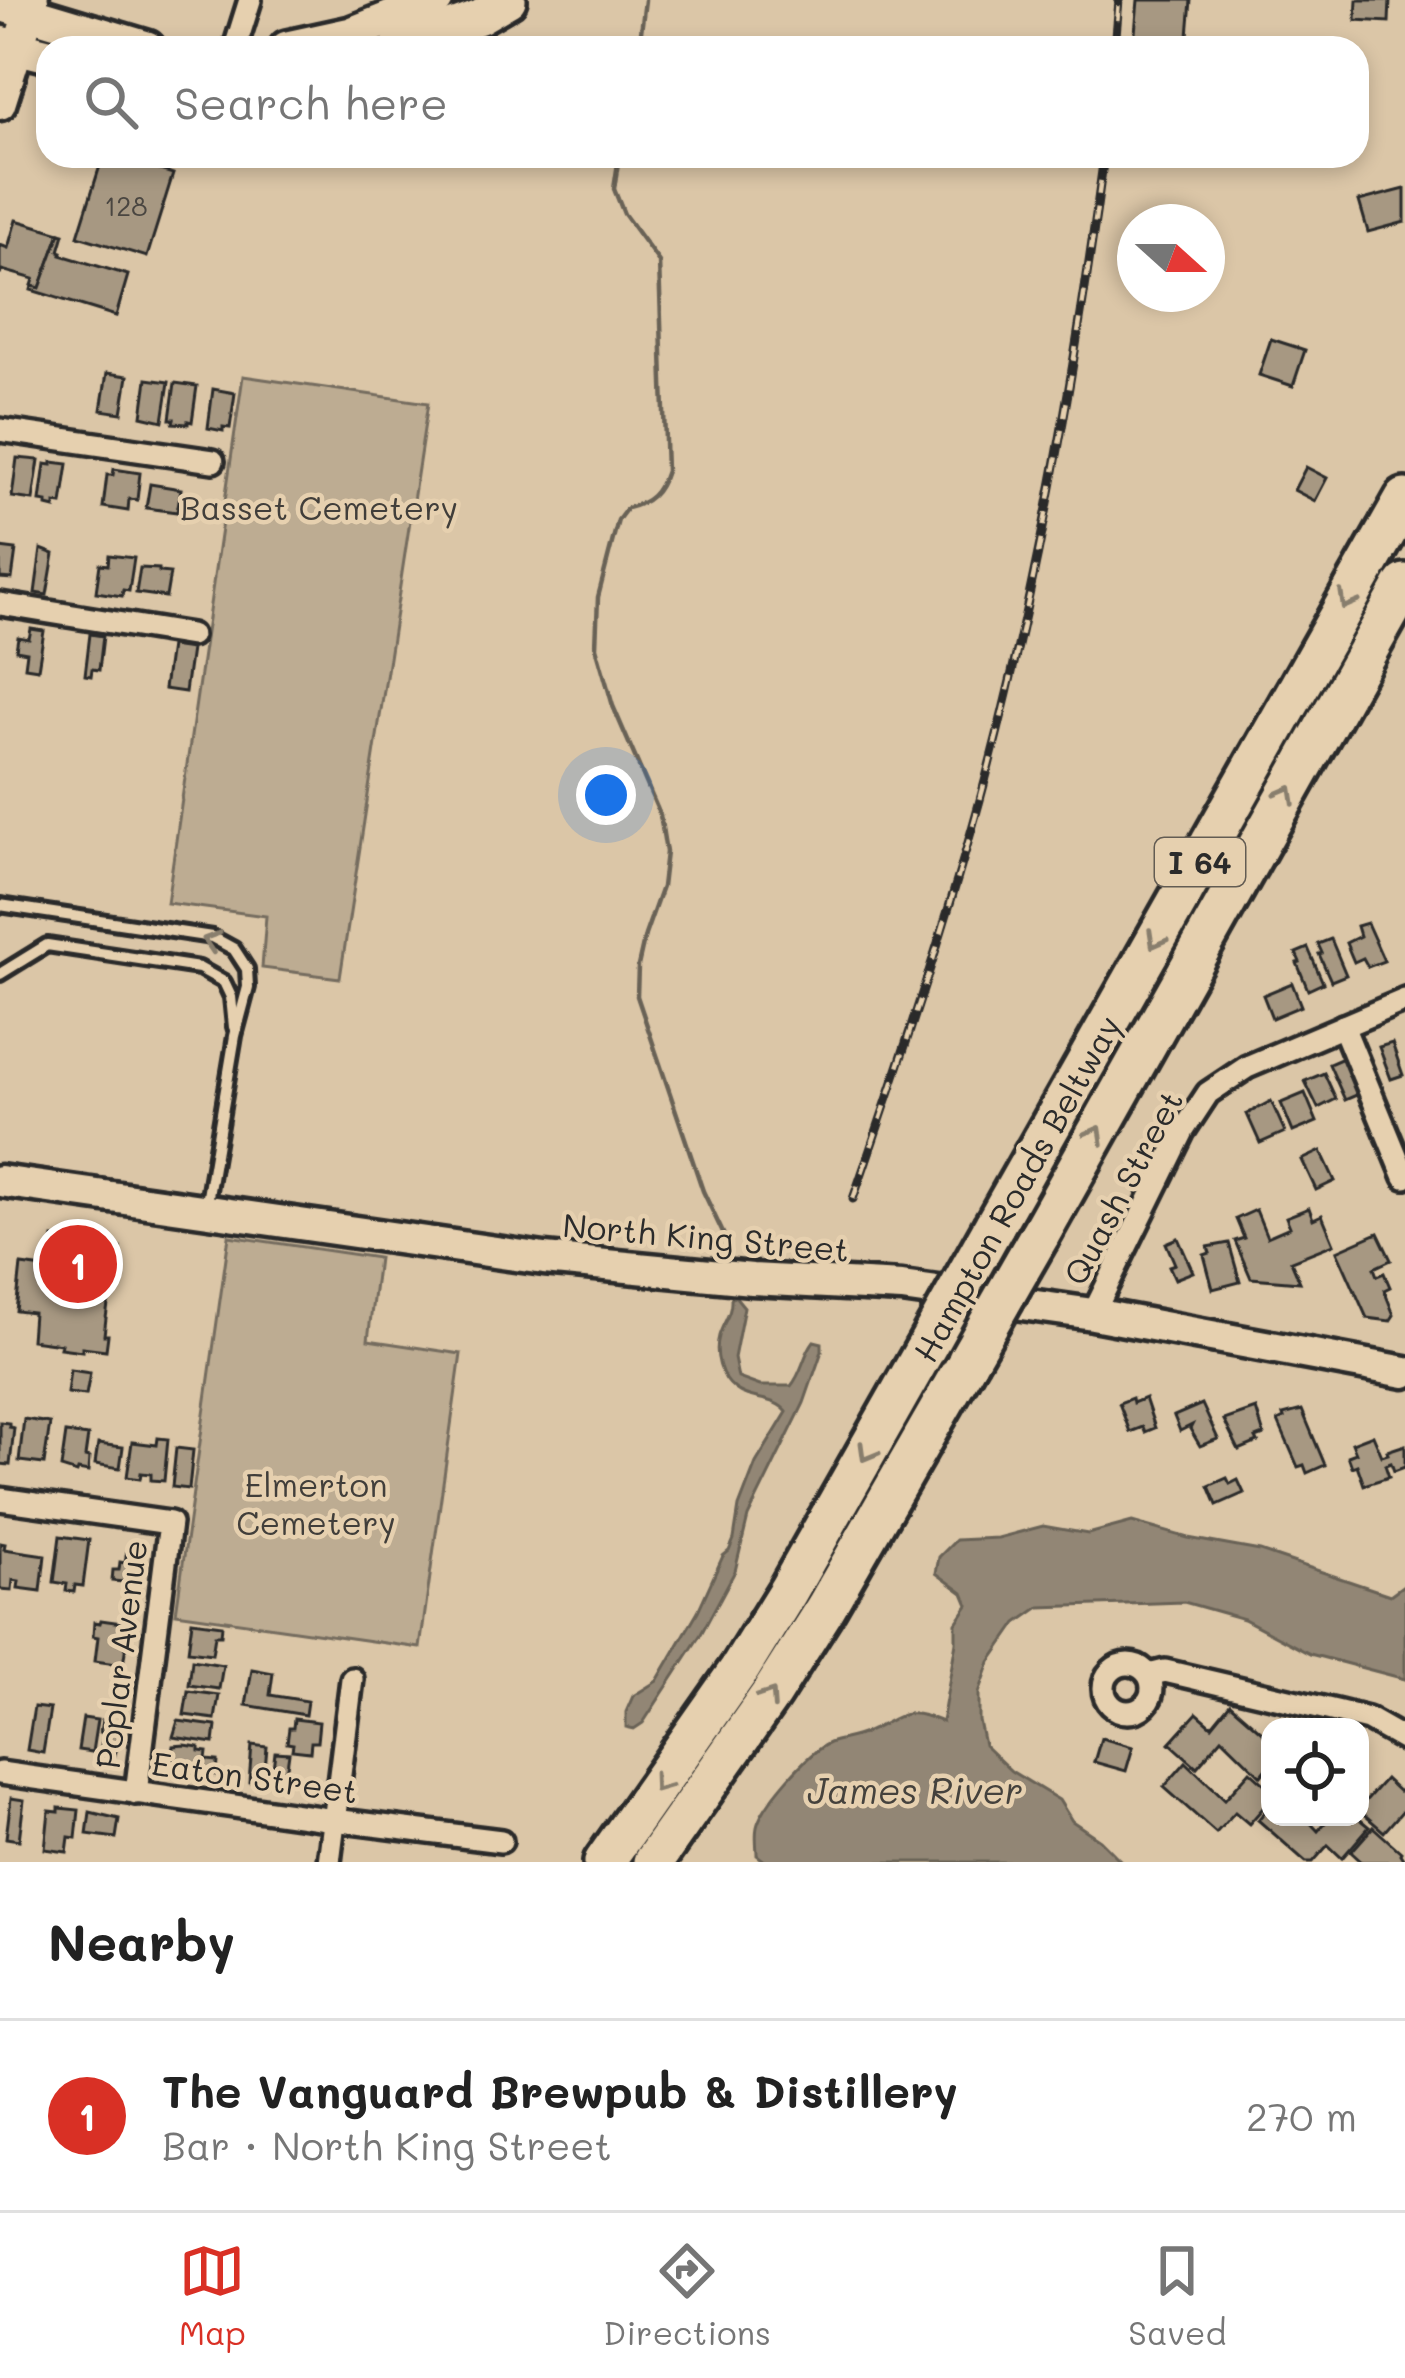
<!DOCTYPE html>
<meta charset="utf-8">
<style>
:root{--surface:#fff;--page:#f6f6f6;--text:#222;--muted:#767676;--line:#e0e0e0;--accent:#d93025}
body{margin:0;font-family:Mali,sans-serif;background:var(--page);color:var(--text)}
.controls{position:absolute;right:36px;bottom:36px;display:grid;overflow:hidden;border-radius:24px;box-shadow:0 6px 18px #0003}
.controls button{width:108px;height:108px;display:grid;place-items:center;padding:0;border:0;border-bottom:3px solid var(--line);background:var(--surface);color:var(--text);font:60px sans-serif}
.compass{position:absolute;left:1117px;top:204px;width:108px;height:108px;border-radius:50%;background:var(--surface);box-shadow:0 6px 18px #0003;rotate:111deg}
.you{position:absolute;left:606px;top:795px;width:42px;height:42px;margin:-30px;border:9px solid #fff;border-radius:50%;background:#1a73e8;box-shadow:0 0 0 18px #1a73e833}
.badge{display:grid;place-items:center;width:78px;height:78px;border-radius:50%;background:var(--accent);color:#fff;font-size:39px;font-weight:700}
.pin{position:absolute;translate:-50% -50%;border:6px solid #fff;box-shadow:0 3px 12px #0006}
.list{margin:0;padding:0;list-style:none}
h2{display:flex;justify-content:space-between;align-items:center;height:156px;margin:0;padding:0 48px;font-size:51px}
h2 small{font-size:39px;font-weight:400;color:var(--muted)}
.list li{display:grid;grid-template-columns:78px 1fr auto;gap:36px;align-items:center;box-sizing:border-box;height:192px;padding:0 48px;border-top:3px solid var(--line)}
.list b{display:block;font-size:45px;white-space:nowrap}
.list p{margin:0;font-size:39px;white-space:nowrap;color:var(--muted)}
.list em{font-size:39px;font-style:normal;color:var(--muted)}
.icon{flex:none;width:66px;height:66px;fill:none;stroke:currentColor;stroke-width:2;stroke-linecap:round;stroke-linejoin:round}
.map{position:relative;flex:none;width:1405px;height:1862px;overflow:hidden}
.search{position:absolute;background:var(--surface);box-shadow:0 6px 18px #0003;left:36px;right:36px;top:36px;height:132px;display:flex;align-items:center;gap:30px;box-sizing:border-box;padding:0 42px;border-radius:36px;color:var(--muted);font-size:45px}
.sheet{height:348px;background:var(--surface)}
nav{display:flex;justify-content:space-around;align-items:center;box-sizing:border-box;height:168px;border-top:3px solid var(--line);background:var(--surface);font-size:33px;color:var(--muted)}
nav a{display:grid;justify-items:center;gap:6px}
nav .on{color:var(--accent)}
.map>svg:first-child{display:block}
.green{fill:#bdac92;stroke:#746c5e;stroke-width:3}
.water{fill:#928674;stroke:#696257;stroke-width:3}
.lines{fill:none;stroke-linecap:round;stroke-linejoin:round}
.stream{stroke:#696257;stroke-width:4.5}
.building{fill:#a79882;stroke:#2b2b2b;stroke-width:3}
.lane-casing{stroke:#2b2b2b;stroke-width:20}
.street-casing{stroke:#2b2b2b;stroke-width:30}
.secondary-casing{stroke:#2b2b2b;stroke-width:39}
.primary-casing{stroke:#2b2b2b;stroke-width:42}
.highway-casing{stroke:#2b2b2b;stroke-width:48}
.lane{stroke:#e6d0af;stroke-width:10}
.street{stroke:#e6d0af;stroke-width:21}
.secondary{stroke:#e6d0af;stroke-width:30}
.primary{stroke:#e6d0af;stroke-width:33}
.highway{stroke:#e6d0af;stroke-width:39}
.rail-casing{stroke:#2b2b2b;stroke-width:9}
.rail{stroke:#e6d0af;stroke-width:4.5;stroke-dasharray:14;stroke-linecap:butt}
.highway-bridge-casing{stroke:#2b2b2b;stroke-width:48;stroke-linecap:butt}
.highway-bridge{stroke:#e6d0af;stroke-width:39}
.oneway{stroke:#887e6d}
.labels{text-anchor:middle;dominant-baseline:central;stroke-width:9;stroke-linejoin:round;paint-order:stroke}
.number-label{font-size:27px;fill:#4a4641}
.shield{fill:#e6d0af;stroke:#635c53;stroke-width:3}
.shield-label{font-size:30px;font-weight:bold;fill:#2b2b2b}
.park-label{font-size:33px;fill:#413e3a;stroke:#e6d0af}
.street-label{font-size:33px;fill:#2b2b2b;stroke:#e6d0af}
.water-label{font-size:36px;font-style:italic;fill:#45423d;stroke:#e6d0af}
</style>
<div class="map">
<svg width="1405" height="1862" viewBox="0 0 1405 1862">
<rect width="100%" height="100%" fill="#dbc6a7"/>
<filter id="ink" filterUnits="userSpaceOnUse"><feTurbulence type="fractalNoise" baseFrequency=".00833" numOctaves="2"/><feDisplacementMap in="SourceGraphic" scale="24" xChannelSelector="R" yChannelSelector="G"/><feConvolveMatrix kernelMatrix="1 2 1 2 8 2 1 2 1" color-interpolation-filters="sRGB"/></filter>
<g filter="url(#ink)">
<g class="green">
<polygon points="243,376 428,403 340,978 262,968 266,916 167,903"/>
<polygon points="229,1236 378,1258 368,1340 461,1354 420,1648 176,1613"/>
</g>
<g class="water">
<path d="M735 1296 744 1307 734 1358 738 1378 760 1386H791C803 1372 803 1355 814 1341L822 1343V1351L804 1403 748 1517 735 1571 701 1634 643 1723 634 1729 626 1727V1712L633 1696 657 1681 698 1611 723 1556 729 1551 734 1539 739 1507 756 1463 787 1412C775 1396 751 1402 735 1389 720 1378 714 1354 719 1336 723 1322 732 1314 731 1299Z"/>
<path d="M1132 1522 1188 1538 1260 1551 1390 1595 1405 1584V1679L1310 1654 1244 1619 1184 1602 1040 1607 1017 1623 990 1662 979 1693V1721L984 1745 1011 1771 1059 1800 1072 1821 1100 1840 1122 1862H766L757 1855C757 1847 755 1836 757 1827 762 1805 808 1752 829 1743 840 1739 853 1738 865 1733 902 1717 902 1705 942 1722L956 1642V1623L968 1605 963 1593 936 1573 939 1557 956 1540 998 1538 1043 1526 1088 1534Z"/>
</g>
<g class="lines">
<g class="stream">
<polyline points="639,48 645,0"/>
<path d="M619 156 614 189 624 214 659 262 666 471C659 493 649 503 627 508L618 520 598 597 596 647 613 706 660 815 666 852 662 887 645 935 638 966 637 996 703 1191 730 1248"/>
</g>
</g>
<g class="building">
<polygon points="1138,0 1191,0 1187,48 1144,48 1144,45 1134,44"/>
<polygon points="1357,0 1390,0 1389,22 1356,20"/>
<polygon points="103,156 115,156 173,174 147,257 78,236"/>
<polygon points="1405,189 1405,222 1368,232 1359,201"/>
<polygon points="16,220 60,233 40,288 32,286 34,279 2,270 0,274 0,245 8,248"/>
<polygon points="60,233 64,234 59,251 62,252 61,255 128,275 116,316 31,290 32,286 40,288"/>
<polygon points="1271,339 1305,350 1293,386 1259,375"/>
<polygon points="107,373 128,376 122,413 101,410"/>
<polygon points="147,379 169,382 163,421 142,416"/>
<polygon points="175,383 197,386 192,422 188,421 188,424 173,423 174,419 170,419"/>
<polygon points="213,389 235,393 230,428 223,427 223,431 208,428"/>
<polygon points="17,458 39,460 33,500 12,497"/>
<polygon points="52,462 68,464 62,504 55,503 55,508 47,506 47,502 40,501 45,464 52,465"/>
<polygon points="1306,467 1327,478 1315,501 1294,490"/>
<polygon points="114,469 140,473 137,500 129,499 128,511 103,507 107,475 113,475"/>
<polygon points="150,484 181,489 177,512 146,508"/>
<polygon points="0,548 16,550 12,579 0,578"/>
<polygon points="41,549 54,554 47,595 35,593"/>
<polygon points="109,555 134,558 129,591 123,590 122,596 96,592 100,564 108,565"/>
<polygon points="140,568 159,569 159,572 170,573 166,597 136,593"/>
<polygon points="31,629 44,631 38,669 25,667 27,652 16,650 18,637 29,639"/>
<polygon points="90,634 103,636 99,670 92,669 91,676 85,675"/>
<polygon points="170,646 191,649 185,692 164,689"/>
<polygon points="1367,923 1384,961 1368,967 1363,958 1354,962 1346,943 1360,936 1357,926"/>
<polygon points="1331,939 1346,975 1331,981 1319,954 1322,953 1318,944"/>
<polygon points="1308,948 1323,983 1308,990 1297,963 1300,962 1296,953"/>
<polygon points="1292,983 1301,1006 1272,1018 1263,995"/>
<polygon points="1392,1043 1403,1075 1391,1079 1379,1047"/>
<polygon points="1343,1058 1359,1094 1345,1100 1329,1064"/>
<polygon points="1324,1073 1336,1099 1318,1108 1305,1081"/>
<polygon points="1305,1093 1317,1122 1293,1132 1281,1103"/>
<polygon points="1271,1101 1285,1132 1260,1143 1247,1114"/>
<polygon points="1321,1151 1335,1181 1316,1190 1302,1160"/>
<polygon points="1309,1208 1313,1219 1322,1215 1334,1244 1291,1261 1300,1282 1251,1278 1235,1241 1244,1238 1236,1219 1256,1210 1267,1237 1290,1227 1286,1217"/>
<polygon points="1378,1233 1391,1260 1374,1268 1377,1276 1384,1273 1390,1287 1384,1290 1394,1315 1390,1321 1367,1318 1337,1251"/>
<polygon points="53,1238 120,1248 118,1265 114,1264 106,1318 104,1335 108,1335 106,1350 82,1347 82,1351 60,1348 61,1344 31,1340 33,1313 16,1311 21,1265 52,1269 54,1256 50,1256"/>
<polygon points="1178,1238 1193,1272 1175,1279 1169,1266 1175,1264 1166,1243"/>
<polygon points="1229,1243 1240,1282 1213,1289 1204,1255 1210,1253 1208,1247"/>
<polygon points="70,1370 90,1373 86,1395 67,1393"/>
<polygon points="1132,1398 1133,1403 1145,1398 1155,1428 1145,1432 1143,1427 1130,1432 1119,1403"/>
<polygon points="1202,1404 1218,1439 1200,1446 1190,1429 1192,1425 1180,1431 1174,1416"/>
<polygon points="1256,1409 1264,1435 1256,1438 1258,1442 1239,1450 1224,1420"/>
<polygon points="1302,1410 1325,1465 1307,1473 1304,1465 1298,1467 1278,1421 1284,1418 1283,1415"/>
<polygon points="24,1419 50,1423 44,1464 19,1461"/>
<polygon points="0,1422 9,1423 9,1427 14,1428 10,1465 0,1464"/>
<polygon points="66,1433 88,1436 85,1457 89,1458 88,1472 78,1470 77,1473 61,1468"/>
<polygon points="1373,1435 1382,1456 1388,1454 1387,1451 1405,1445 1405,1467 1394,1471 1391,1463 1385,1465 1389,1477 1364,1485 1357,1465 1352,1467 1348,1456 1356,1453 1352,1443"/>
<polygon points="158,1438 168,1439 164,1481 151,1480 151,1474 141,1473 140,1479 127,1477 132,1442 157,1445"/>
<polygon points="98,1444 123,1447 120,1468 95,1464"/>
<polygon points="176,1448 193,1450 189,1489 172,1487"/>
<polygon points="1227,1478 1230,1484 1238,1480 1244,1493 1217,1505 1209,1486"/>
<polygon points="60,1536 89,1540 83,1586 75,1585 74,1592 66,1591 67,1584 54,1582"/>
<polygon points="0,1543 5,1544 4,1549 45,1555 41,1591 18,1588 19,1581 13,1580 12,1590 0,1589"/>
<polygon points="127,1550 142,1551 139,1583 112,1581 113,1570 119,1570 120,1562 125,1563"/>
<polygon points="101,1620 129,1624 123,1665 95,1661 98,1637 93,1636 94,1622 100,1623"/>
<polygon points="192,1621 222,1625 221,1635 215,1635 212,1654 188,1651"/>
<polygon points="192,1660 223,1665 219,1689 189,1685"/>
<polygon points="252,1669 273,1673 270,1695 307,1701 305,1715 246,1705"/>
<polygon points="188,1691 219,1695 215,1719 184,1715"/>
<polygon points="1230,1704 1270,1739 1270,1765 1261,1776 1222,1738 1197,1767 1170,1743 1197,1713 1212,1726"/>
<polygon points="34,1707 50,1709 43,1753 27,1750"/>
<polygon points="83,1718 97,1720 92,1752 78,1750"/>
<polygon points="294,1719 319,1722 317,1742 311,1742 310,1752 292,1750 293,1744 287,1743 289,1728 293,1728"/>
<polygon points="102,1720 116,1722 115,1727 122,1728 115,1755 100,1753 103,1733 100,1732"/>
<polygon points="178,1721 216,1726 214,1743 173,1737"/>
<polygon points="1101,1738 1133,1747 1126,1771 1094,1762"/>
<polygon points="185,1745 199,1747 199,1751 207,1752 206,1760 218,1761 217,1775 193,1773 194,1767 175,1764 175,1760 172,1759 174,1746"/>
<polygon points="252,1745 267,1747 264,1780 261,1783 249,1782"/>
<polygon points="275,1752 289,1753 284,1787 271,1785"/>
<polygon points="1186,1762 1225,1799 1250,1771 1270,1789 1270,1800 1249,1824 1235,1812 1216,1833 1164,1787"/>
<polygon points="1385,1779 1399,1792 1405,1784 1405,1808 1384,1832 1360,1811 1360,1807"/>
<polygon points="11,1798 24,1800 19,1840 6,1838"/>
<polygon points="1270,1805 1270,1817 1305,1817 1318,1831 1330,1817 1357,1817 1369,1827 1342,1858 1328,1845 1313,1862 1306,1862 1258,1820"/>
<polygon points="59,1808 79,1810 76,1838 69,1837 67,1852 45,1849 49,1811 59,1812"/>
<polygon points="90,1812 119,1819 116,1838 87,1834"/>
<polygon points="1373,1827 1401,1852 1400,1854 1405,1862 1362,1862 1351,1852"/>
</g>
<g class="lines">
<g class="lane-casing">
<g id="lane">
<polyline points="0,905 212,937 234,949 247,969 248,987 235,1036 206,1208"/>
<polyline points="0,974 47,945 199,968 224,982 231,997 234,1027"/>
</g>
</g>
<g class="street-casing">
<g id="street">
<polyline points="235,48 250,0"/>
<polyline points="0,430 213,461"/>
<polyline points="0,604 191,635"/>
<polyline points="1343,1026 1405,1177"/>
<polyline points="1093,1314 1183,1131 1208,1093 1247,1067 1405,1000"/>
<polyline points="0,1499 170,1523 136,1793"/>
<circle cx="1128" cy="1688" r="24"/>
<polyline points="1149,1675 1165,1671 1340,1712 1368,1719 1405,1740"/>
<polyline points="0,1773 334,1820 501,1841"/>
<polyline points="329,1862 352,1679"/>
</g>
</g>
<g class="secondary-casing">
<g id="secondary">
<polyline points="0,104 33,0"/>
<polyline points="0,1181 544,1259 752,1279 902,1287 1093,1314 1405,1372"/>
</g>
</g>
<g class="primary-casing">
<g id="primary">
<polyline points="0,4 147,48"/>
<polyline points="0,43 48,55"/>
<polyline points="287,48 351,34 436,0"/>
<polyline points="397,48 480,17 509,0"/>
</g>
</g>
<g class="highway-casing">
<g id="highway">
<polyline points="994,1226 1405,499"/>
<polyline points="1039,1236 1405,584"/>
<polyline points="604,1862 741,1667 788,1591 924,1351"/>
<polyline points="653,1862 771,1694 826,1607 968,1360"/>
</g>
</g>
<use href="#lane" class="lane"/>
<use href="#street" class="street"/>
<use href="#secondary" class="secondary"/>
<use href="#primary" class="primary"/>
<use href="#highway" class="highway"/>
<g class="rail-casing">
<g id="rail">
<polyline points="1115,48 1119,0"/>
<path d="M853 1199C899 1067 943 935 980 800 1037 589 1075 373 1104 156"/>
</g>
</g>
<use href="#rail" class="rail"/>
<g class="highway-bridge-casing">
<g id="highway-bridge">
<polyline points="924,1351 994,1226"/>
<polyline points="968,1360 1039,1236"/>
</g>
</g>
<use href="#highway-bridge" class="highway-bridge"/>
</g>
<defs><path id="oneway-chevron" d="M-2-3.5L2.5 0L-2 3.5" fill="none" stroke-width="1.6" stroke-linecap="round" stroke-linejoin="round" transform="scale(3)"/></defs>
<g class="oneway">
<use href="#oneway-chevron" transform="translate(1347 601) rotate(119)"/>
<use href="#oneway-chevron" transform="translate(1287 794) rotate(-61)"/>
<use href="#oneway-chevron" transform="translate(1156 940) rotate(119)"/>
<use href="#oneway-chevron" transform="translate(211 941) rotate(-162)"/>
<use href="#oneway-chevron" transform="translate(1096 1134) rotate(-61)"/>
<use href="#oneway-chevron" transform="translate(867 1453) rotate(120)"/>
<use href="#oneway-chevron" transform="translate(769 1697) rotate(-56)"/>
<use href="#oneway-chevron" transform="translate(660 1784) rotate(126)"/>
</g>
</g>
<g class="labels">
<g class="number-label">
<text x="126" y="205">128</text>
</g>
<rect class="shield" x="1155" y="838" width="90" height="48" rx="9"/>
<g class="shield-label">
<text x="1200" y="862">I 64</text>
</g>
<g class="park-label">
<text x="319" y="506">Basset Cemetery</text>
<text x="316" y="1483">Elmerton<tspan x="316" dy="38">Cemetery</tspan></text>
</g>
<g class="street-label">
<text transform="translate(1122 1187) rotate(-62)">Quash Street</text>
<text transform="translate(1016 1188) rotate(-61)">Hampton Roads Beltway</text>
<text transform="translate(706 1236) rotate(5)">North King Street</text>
<text transform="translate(120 1654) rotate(-83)">Poplar Avenue</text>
<text transform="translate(255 1776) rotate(8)">Eaton Street</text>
</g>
<g class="water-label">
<text x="915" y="1789">James River</text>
</g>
</g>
</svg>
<div class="controls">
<button><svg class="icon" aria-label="locate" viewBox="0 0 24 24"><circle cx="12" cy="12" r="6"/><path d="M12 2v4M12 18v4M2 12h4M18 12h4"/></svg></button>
</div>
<svg class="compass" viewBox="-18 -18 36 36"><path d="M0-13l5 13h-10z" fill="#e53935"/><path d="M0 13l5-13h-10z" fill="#767676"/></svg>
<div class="you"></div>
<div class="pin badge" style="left:78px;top:1264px">1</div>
<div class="search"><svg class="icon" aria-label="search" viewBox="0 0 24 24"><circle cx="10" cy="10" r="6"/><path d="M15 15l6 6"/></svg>Search here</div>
</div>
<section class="sheet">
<h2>Nearby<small></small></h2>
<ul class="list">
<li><span class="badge">1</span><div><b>The Vanguard Brewpub &amp; Distillery</b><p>Bar · North King Street</p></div><em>270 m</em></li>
</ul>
</section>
<nav>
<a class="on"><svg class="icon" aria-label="map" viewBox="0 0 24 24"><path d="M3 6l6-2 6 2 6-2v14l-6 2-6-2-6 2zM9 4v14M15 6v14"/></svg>Map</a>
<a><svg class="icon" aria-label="directions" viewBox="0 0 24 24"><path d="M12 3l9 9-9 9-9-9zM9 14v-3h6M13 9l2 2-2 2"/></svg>Directions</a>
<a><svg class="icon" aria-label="saved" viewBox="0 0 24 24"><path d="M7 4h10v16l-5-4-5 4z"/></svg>Saved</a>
</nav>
